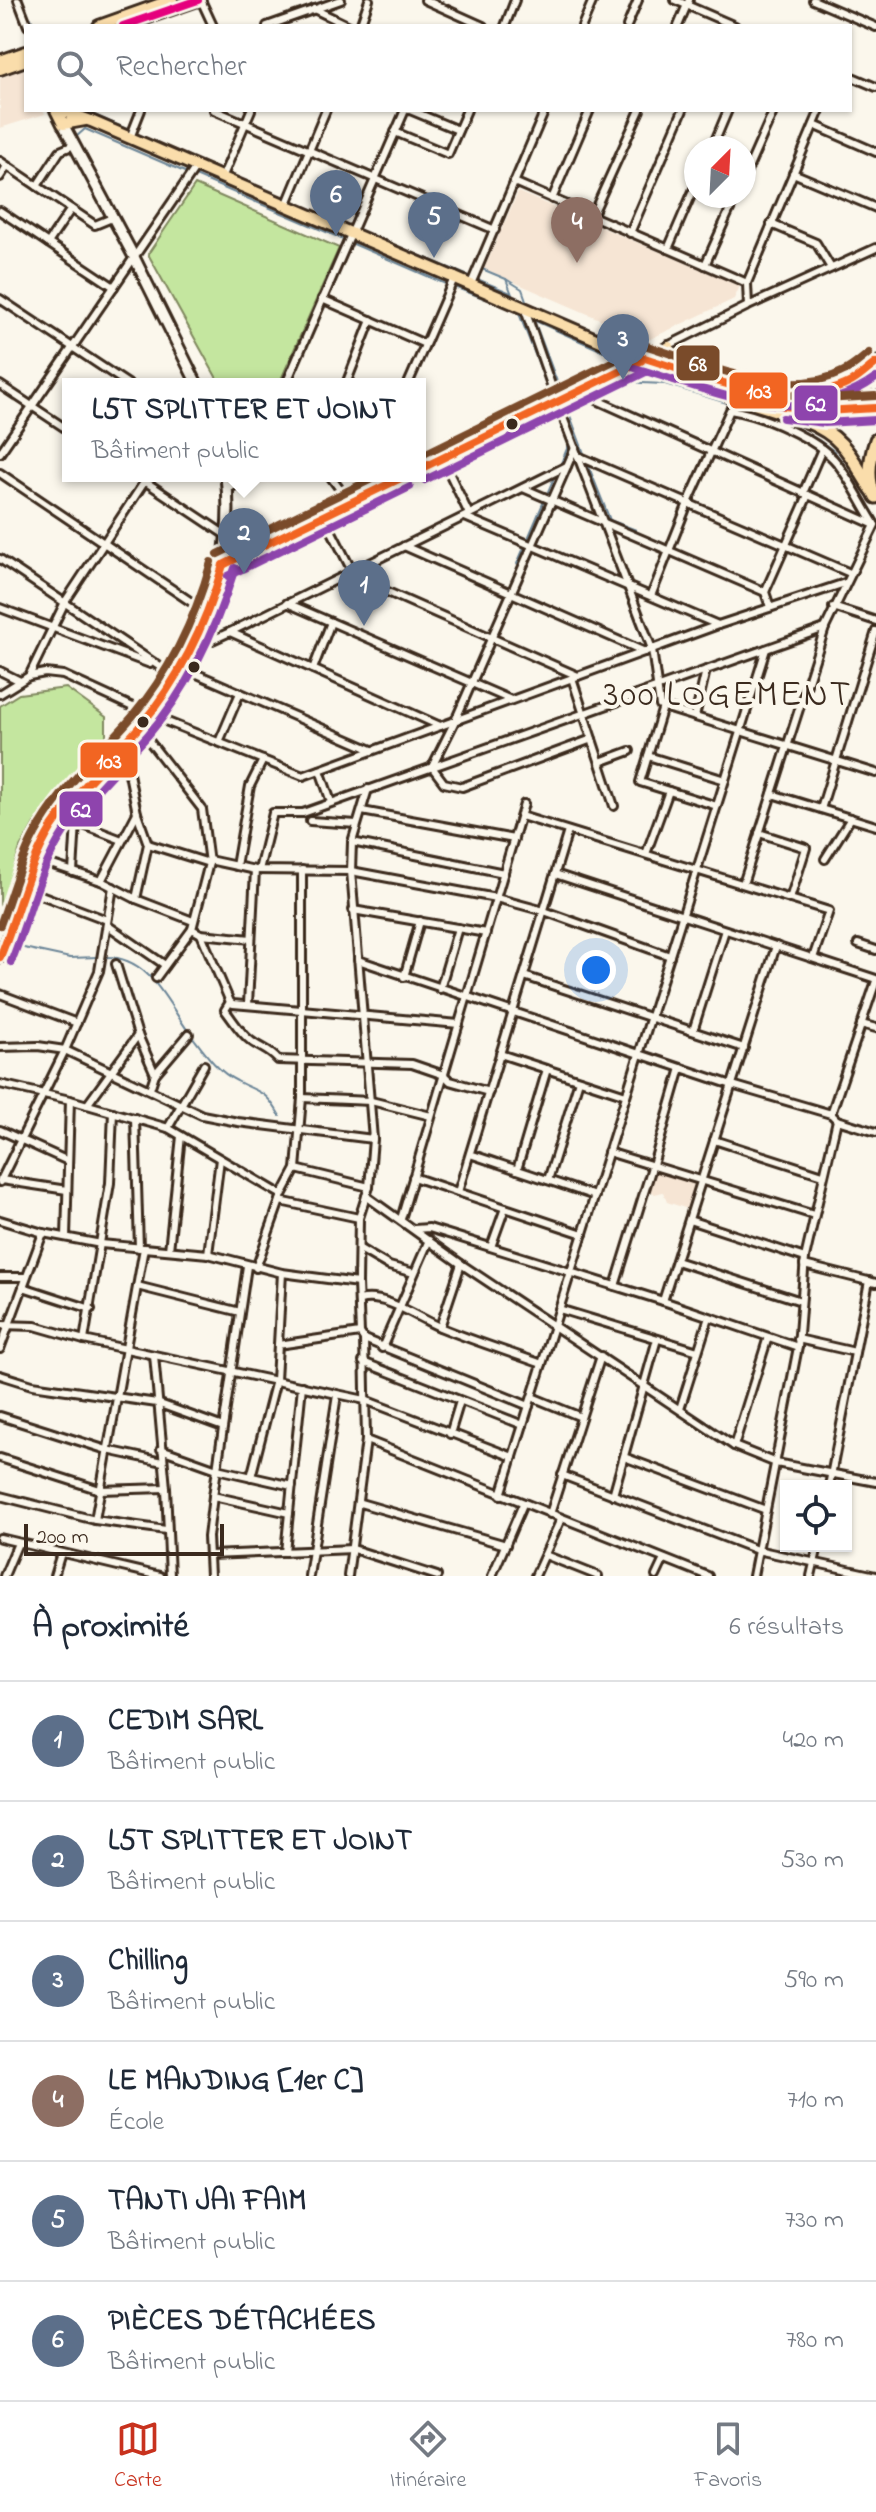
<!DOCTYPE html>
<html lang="fr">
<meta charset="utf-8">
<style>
:root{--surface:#fff;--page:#f6f6f7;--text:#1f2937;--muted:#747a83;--line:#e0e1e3;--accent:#c8321e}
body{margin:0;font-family:"Indie Flower",sans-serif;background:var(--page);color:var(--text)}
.controls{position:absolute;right:24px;bottom:24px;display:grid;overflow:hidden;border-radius:0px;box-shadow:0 2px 6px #0004}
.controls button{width:72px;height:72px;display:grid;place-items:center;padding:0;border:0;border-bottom:2px solid var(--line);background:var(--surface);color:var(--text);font:40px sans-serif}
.compass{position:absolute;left:684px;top:136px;width:72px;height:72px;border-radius:50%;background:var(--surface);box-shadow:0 2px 6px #0004;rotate:24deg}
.scale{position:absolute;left:24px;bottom:20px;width:200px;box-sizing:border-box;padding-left:8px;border:4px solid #3b2a1e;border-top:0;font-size:22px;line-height:28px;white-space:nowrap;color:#3b2a1e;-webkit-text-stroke:6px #fbf7ec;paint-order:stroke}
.you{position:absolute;left:596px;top:970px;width:28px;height:28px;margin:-20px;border:6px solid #fff;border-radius:50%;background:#1a73e8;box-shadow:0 0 0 12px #1a73e833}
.badge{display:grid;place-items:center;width:52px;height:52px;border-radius:50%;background:var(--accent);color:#fff;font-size:26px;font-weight:700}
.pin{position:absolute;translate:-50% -66px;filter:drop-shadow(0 2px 4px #0008)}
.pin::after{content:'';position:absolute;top:42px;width:28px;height:24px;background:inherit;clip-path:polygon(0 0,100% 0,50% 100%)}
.popup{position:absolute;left:62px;top:378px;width:364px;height:104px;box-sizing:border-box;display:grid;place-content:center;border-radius:0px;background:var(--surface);filter:drop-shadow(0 2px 6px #0005);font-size:26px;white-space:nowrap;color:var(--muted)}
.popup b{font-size:30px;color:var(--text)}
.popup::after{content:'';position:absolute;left:50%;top:100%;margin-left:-16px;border:16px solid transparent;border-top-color:var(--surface)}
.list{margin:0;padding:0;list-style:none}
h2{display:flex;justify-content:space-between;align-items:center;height:104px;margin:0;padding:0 32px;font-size:34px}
h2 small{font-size:26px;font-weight:400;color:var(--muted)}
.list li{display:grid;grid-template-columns:52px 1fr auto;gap:24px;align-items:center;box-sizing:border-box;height:120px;padding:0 32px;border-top:2px solid var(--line)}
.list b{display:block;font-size:30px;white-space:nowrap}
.list p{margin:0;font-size:26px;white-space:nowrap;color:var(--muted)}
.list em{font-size:26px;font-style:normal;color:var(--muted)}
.icon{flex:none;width:44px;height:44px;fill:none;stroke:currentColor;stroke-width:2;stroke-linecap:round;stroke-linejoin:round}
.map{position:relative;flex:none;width:876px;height:1576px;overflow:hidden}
.search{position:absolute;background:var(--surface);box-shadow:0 2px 6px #0004;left:24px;right:24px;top:24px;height:88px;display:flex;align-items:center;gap:20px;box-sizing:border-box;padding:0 28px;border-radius:0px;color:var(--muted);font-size:30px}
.sheet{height:824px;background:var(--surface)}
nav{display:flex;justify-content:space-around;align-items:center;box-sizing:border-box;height:112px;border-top:2px solid var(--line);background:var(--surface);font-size:22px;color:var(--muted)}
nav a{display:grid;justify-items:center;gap:4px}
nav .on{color:var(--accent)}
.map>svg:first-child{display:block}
.built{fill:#f6e5d4}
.green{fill:#c4e69f;stroke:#80885e;stroke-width:2}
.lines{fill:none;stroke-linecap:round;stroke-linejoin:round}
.stream{stroke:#6c8698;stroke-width:2}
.minor-casing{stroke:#3b2a1e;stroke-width:12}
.secondary-casing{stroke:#3b2a1e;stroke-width:15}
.primary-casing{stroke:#3b2a1e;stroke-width:16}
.trunk-casing{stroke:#3b2a1e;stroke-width:17}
.minor{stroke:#fbf7ec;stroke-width:6}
.secondary{stroke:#fbf7ec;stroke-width:9}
.primary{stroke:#faddab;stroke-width:10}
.trunk{stroke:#faddab;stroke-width:11}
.bus-1-casing{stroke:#fbf7ec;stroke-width:14}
.bus-2-casing{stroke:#fbf7ec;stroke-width:14}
.bus-3-casing{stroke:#fbf7ec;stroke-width:14}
.bus-4-casing{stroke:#fbf7ec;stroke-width:14}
.bus-1{stroke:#f26522;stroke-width:8}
.bus-2{stroke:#8e44ad;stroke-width:8}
.bus-3{stroke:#7a4b2a;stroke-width:8}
.bus-4{stroke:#e5007d;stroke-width:8}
.bus-dot{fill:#3b2a1e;stroke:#fbf7ec;stroke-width:3}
.labels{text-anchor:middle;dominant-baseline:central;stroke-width:8;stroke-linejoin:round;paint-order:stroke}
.quarter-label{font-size:36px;letter-spacing:2px;fill:#3b2a1e;stroke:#fbf7ec}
.line-badge{stroke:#fbf7ec;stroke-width:3}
.badge-label{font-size:22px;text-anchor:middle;font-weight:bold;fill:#fff}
</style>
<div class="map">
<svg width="876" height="1576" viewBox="0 0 876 1576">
<rect width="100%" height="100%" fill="#fbf7ec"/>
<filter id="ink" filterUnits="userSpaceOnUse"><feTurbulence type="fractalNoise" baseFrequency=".0125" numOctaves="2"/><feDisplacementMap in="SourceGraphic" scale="16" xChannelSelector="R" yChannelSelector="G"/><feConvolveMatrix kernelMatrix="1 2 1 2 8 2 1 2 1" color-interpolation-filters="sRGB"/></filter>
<g filter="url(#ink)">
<g class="built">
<polygon points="23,69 26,75 26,110 43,110 45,114 0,128 0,78"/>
<polygon points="518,192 740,286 734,299 648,340 484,269"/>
<polygon points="672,1166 701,1174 691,1210 667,1202 663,1192 655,1194 647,1188 653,1169"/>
</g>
<g class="green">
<polygon points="195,185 339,248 279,384 220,384 148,254"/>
<polygon points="66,688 106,717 106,741 34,823 20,848 0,912 0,706 19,694"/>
</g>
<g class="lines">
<g class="stream">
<polyline points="31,18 33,26"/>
<polyline points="585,26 597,0"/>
<polyline points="83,110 129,130"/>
<polyline points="135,133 213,168"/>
<polyline points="80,146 76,137 85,129 187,173"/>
<polyline points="226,174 471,277"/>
<polyline points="193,175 345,240"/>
<polyline points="519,181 549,110"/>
<polyline points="108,198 118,216"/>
<polyline points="351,243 448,285"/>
<polyline points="477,279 511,293"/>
<polyline points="506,279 522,289 527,303"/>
<polyline points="454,287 523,313"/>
<polyline points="513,297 506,279 482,269 516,187"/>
<polyline points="518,311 572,450"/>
<polyline points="531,319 607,353"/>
<polyline points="534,320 559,387"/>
<polyline points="698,367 738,379 765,383"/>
<polyline points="596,396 618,382 665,384 782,420 820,441 834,451 842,461 876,517"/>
<polyline points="574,456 597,518"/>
<polyline points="585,456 568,410 590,399"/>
<polyline points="587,462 610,520 636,530"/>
<polyline points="447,464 520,427"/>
<polyline points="559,468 569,444"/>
<polyline points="599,524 621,581"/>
<polyline points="517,564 556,473"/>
<polyline points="527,569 574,460"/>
<polyline points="623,587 644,642"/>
<polyline points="212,634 234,571 442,466"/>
<polyline points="42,858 52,838"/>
<polyline points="31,888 40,864"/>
<polyline points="10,945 70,958 98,957"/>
<polyline points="15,946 29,894"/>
<path d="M105 957C149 956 166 1001 188 1031"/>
<path d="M192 1036C205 1053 217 1071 237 1081 260 1094 265 1089 280 1116"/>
</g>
<g class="minor-casing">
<g id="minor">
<polyline points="18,0 28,26"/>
<polyline points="201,0 213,26"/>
<polyline points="425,0 483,26"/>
<polyline points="675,0 735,26"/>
<polyline points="813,0 876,27"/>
<polyline points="314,9 349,26"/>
<polyline points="267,26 341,0"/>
<polyline points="360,26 369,0"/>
<polyline points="505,26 515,0"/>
<polyline points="582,26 593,0"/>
<polyline points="627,26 638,0"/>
<polyline points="678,26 689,0"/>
<polyline points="850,76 876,87"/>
<polyline points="214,110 495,230"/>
<polyline points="410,110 458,130"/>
<polyline points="814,125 876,152"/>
<polyline points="395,132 448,154 467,110"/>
<polyline points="130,138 141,110"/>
<polyline points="712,148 728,110"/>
<polyline points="0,161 95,225 112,218"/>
<polyline points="793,173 876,208"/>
<polyline points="0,177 7,166"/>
<polyline points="222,178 251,110"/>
<polyline points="744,178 774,110"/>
<polyline points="514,182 747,283"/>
<polyline points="37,186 60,151 74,145"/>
<polyline points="552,199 590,110"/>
<polyline points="286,206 326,110"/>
<polyline points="0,211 114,287"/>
<polyline points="592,216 640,110"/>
<polyline points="771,224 816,243 831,268"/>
<polyline points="630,233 683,110"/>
<polyline points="48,243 71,209"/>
<polyline points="668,249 696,184"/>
<polyline points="705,265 736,196"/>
<polyline points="471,284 545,110"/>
<polyline points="0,299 128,384"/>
<polyline points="322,299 425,344"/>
<polyline points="748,306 747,283 820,110"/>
<polyline points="524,307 557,402 652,649 660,706 876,773"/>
<polyline points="286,384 405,110"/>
<polyline points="346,384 371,320"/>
<polyline points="408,384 455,276"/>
<polyline points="0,385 68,430"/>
<polyline points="579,392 875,525 825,628 743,884"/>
<polyline points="575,448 455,721 432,767 444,783 462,787 592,739"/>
<polyline points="0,453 196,167"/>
<polyline points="578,456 850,573"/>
<polyline points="442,458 469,514"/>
<polyline points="420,469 748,306 876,248"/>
<polyline points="0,473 209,614"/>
<polyline points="137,476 227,536"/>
<polyline points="330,476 350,503"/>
<polyline points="523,488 765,592"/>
<polyline points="227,489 246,480 247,476"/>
<polyline points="803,493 822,449"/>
<polyline points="369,494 373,476"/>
<polyline points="324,516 352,571"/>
<polyline points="465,517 718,625"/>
<polyline points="404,546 645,652"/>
<polyline points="0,559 175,677"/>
<polyline points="223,565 405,476"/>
<polyline points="347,574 578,676"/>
<path d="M651 596 688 503 730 410C761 415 817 438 837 463 851 481 862 504 874 523"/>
<polyline points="287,603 511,700"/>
<polyline points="770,607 765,592 808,495"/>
<polyline points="833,607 876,621"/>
<polyline points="0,608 150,664"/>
<polyline points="230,632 440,726"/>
<polyline points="195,641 208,642 230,632 567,466"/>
<polyline points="181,667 372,750"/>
<polyline points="313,669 331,622"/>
<polyline points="0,671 20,681"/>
<polyline points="29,676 45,673 63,675 150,715 303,776 718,625 845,583"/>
<polyline points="572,678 614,806"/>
<polyline points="0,694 29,676 65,602 145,481"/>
<polyline points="663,707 640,782 717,806"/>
<polyline points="695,717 706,670"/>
<polyline points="139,728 202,809 209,863 192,929 201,934 230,1002 233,1004 459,1024"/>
<polyline points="219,742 240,693"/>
<polyline points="118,751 126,759 137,813 148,844 136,899"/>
<polyline points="648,756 725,780"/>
<polyline points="600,762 630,751"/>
<polyline points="320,770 331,802"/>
<polyline points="772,794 876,826"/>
<polyline points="821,809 876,631"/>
<polyline points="362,811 514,839"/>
<polyline points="60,816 122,840"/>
<polyline points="521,816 829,911 813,958"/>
<polyline points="310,821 357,824"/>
<polyline points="759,833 806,848 790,899"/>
<polyline points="352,842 504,873"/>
<polyline points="148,844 209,863"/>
<polyline points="646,854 669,791"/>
<polyline points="35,859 101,881 136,899 193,921"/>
<polyline points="825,859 851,818"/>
<polyline points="209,860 255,870 351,871 496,898 544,911 670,956"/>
<polyline points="236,866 250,786 263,760"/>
<polyline points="259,870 273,813 303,813 825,628"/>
<polyline points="73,872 76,822"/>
<polyline points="555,874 876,979"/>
<polyline points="101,881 137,813"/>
<polyline points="25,889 107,920"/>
<polyline points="353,910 486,933"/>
<polyline points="107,925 165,965"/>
<polyline points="201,934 251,939"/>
<polyline points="858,944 876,950"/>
<polyline points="358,960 732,1085 831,1114 837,1120 876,1132"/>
<polyline points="116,964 138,1035 155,1074"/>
<polyline points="524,976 744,1048"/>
<polyline points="404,977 420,921"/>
<polyline points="156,978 192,929"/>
<polyline points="440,989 458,928"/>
<polyline points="0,994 77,1023"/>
<path d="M230 1002 225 1010C233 1020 240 1033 251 1041 260 1048 270 1050 278 1060L412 1064 444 1075 450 1081 489 1092"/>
<polyline points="248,1004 255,870"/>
<polyline points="861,1024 876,1028"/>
<polyline points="693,1031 725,930"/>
<polyline points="0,1047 38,1046 65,1050 202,1115 238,1122 373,1139"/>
<polyline points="500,1054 626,1095"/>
<polyline points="0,1084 70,1100 168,1128 282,1195"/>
<polyline points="150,1089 155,1074 189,1034"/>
<polyline points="302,1098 371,1101 431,1116"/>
<polyline points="87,1105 138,1035"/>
<polyline points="831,1114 876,981"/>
<polyline points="135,1118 139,1248"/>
<polyline points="168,1128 204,1065"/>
<polyline points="0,1130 68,1161"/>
<polyline points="714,1140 823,1175"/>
<polyline points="608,1152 814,1215"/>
<polyline points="470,1154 595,1196"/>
<polyline points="653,1165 681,1068"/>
<polyline points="296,1169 369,1187"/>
<polyline points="517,1170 547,1069"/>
<polyline points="413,1177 583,1234"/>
<polyline points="1,1180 67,1190"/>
<polyline points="548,1180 579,1080"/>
<polyline points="0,1182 65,1050 99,971 113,887"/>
<polyline points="458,1192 568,831"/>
<polyline points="366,1196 461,1264 734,1446 776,1463 876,1482"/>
<polyline points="280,1201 359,1218"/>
<polyline points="401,1219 524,804"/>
<polyline points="0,1220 43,1233 101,1244 208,1254 282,1273 358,1283"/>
<polyline points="689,1220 805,1258"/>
<polyline points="414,1229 429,1228 663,1301 798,1347"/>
<polyline points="66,1237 70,1100"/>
<polyline points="491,1247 505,1208"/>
<polyline points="360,1249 389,1266 414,1273"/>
<polyline points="169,1250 181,1136"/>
<polyline points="208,1254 220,1159"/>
<polyline points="676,1261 801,1301"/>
<polyline points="804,1265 876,1283"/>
<polyline points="256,1268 282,1195 296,1169 302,1098 302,870"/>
<polyline points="0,1277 26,1277"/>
<polyline points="137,1286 240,1312"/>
<polyline points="615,1286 652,1167"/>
<polyline points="23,1287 91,1309"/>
<path d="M360 1300C385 1293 419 1319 442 1328 474 1341 509 1352 542 1364"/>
<polyline points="663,1301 776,946"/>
<polyline points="559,1309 698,1351"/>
<polyline points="0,1325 35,1326 84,1340 365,1400 513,1457"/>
<polyline points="440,1327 461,1264"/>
<polyline points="364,1339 529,1406"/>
<polyline points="798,1339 855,1352"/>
<polyline points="84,1340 110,1183 113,1112"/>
<polyline points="278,1345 360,1333"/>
<polyline points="382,1348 429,1240"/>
<polyline points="0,1349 43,1233"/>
<polyline points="154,1355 166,1488 170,1576"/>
<polyline points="363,1362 523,1425"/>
<polyline points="0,1375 32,1385 157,1403 223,1427"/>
<polyline points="532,1397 581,1417"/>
<polyline points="680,1409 709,1317"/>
<polyline points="0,1416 107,1450 163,1462"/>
<polyline points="450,1434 460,1401"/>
<polyline points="366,1440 708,1576"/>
<polyline points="734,1446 768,1337"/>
<polyline points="161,1449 217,1469 292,1486"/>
<polyline points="624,1457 766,1510"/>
<polyline points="0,1458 100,1490 166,1488"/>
<polyline points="562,1475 757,1550 876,1576"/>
<polyline points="251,1477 276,1380 282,1273"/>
<polyline points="829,1486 869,1281"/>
<polyline points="501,1495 766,649"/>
<polyline points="613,1495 657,1339"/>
<polyline points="0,1496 95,1520 166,1530"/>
<polyline points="213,1496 289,1513"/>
<polyline points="360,1503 506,1545"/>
<polyline points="550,1514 601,1356"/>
<polyline points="95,1520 144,1248"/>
<polyline points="0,1538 160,1576"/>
<polyline points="285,1552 302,1386"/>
<polyline points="210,1555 353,1549 437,1576"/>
<polyline points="545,1555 598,1576"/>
<polyline points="4,1576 18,1543"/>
<polyline points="54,1576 61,1553"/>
<polyline points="210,1576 208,1537 213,1496 247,1266"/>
<polyline points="309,1576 337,1395"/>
<polyline points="348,1576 366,1440 364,1339 360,1333 358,1283 359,1218 369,1187 373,1139 351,871 352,842 368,789"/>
<polyline points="492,1576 523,1504"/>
<polyline points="535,1576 561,1519"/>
<polyline points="656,1576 664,1559"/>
<polyline points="753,1576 798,1347 805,1258 837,1120"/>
<polyline points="811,1576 818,1546"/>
</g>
</g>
<g class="secondary-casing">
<g id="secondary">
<polyline points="63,124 134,257 197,384"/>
<path d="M0 957C20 915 27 868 52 828 75 791 111 760 139 727 199 658 237 568 226 476"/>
</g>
</g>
<g class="primary-casing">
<g id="primary">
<polyline points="99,26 172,0"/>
<polyline points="123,26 198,0"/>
<polyline points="0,61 26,52"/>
<polyline points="0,69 26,60"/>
<polyline points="56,110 63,124 85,120"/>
<polyline points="60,110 91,121 610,345 675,368 751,391"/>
<polyline points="669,347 669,357 675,368"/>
<polyline points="656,368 735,396"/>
<polyline points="774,397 808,401 876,397"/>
<polyline points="766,403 825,411 876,408"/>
</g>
</g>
<g class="trunk-casing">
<g id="trunk">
<path d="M744 390C790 395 840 398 876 363"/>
<path d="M728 395C762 408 817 417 841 444 854 457 861 475 872 490"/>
<path d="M876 440C870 458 866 480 876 497"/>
</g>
</g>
<use href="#minor" class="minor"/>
<use href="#secondary" class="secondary"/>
<use href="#primary" class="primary"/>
<use href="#trunk" class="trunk"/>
<g class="bus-1-casing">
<g id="bus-1">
<path d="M638 356C699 374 789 415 851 382 860 377 868 369 876 363"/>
<polyline points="784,406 825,411 876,408"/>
<polyline points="420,469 641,361"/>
<polyline points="223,565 405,476"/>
<path d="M0 957C18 914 27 867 52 827 77 790 111 760 140 726 180 679 206 624 223 565"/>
</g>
</g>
<g class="bus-2-casing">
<g id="bus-2">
<path d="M635 368C715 391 800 433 876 378"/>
<polyline points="783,418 825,423 876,420"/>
<polyline points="425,480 646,372"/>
<polyline points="228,576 410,487"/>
<path d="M11 962C29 919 38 871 64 832 88 796 120 767 148 735 190 687 216 629 235 568"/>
</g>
</g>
<g class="bus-3-casing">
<g id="bus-3">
<path d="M641 344C699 362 786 402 844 371 853 367 861 359 869 353"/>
<polyline points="785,394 825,399 875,396"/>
<polyline points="420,456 636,350"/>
<polyline points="218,554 378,476"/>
<path d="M0 925C13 891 21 855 41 824 65 784 101 753 132 717 170 672 195 619 211 562"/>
</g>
</g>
<g class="bus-4-casing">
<polyline id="bus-4" points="123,26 198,0"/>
</g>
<use href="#bus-1" class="bus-1"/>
<use href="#bus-2" class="bus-2"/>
<use href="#bus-3" class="bus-3"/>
<use href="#bus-4" class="bus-4"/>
</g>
</g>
<g class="bus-dot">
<circle cx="512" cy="424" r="7"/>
<circle cx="194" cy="667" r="7"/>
<circle cx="143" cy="722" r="7"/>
</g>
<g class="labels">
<g class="quarter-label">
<text x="728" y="696">300 LOGEMENT</text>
</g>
</g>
<g class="line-badge">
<rect x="675" y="344" width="46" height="38" rx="8" fill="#7a4b2a"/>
<rect x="728" y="371" width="61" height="39" rx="8" fill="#f26522"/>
<rect x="793" y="384" width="46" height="38" rx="8" fill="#8e44ad"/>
<rect x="79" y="741" width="60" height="38" rx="8" fill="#f26522"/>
<rect x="58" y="790" width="46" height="38" rx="8" fill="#8e44ad"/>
</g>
<g class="badge-label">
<text x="698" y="371">68</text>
<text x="759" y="398">103</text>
<text x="816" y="411">62</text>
<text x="109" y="768">103</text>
<text x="81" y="817">62</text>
</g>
</svg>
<div class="controls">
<button><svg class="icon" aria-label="locate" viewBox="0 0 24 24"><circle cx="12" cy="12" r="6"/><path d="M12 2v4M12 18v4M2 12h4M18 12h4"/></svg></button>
</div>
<svg class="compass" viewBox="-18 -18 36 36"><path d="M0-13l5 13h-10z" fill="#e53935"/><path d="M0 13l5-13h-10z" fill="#747a83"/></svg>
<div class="scale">200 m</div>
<div class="you"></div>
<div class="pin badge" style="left:364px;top:626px;background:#5c6f8a">1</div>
<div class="pin badge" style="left:244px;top:574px;background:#5c6f8a">2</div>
<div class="popup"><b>L5T SPLITTER ET JOINT</b>Bâtiment public</div>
<div class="pin badge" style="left:623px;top:380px;background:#5c6f8a">3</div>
<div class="pin badge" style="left:577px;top:263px;background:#8d6e63">4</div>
<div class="pin badge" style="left:434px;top:258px;background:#5c6f8a">5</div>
<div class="pin badge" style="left:336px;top:236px;background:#5c6f8a">6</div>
<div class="search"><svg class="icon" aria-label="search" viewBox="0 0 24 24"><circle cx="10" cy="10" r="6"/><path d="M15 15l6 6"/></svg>Rechercher</div>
</div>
<section class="sheet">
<h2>À proximité<small>6 résultats</small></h2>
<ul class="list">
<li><span class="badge" style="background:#5c6f8a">1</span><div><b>CEDIM SARL</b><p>Bâtiment public</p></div><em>420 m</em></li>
<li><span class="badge" style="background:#5c6f8a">2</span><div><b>L5T SPLITTER ET JOINT</b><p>Bâtiment public</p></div><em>530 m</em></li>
<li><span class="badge" style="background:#5c6f8a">3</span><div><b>Chilling</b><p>Bâtiment public</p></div><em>590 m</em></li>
<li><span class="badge" style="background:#8d6e63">4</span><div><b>LE MANDING [1er C]</b><p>École</p></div><em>710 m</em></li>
<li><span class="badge" style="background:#5c6f8a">5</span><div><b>TANTI JAI FAIM</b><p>Bâtiment public</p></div><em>730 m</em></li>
<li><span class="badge" style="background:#5c6f8a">6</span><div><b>PIÈCES DÉTACHÉES</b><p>Bâtiment public</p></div><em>780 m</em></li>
</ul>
</section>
<nav>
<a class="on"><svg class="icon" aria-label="map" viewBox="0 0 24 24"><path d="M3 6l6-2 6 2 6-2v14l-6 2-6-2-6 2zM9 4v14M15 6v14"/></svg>Carte</a>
<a><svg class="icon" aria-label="directions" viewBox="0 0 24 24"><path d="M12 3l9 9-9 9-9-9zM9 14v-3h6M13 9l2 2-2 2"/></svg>Itinéraire</a>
<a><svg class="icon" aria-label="saved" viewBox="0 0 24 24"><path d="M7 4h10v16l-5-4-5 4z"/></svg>Favoris</a>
</nav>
